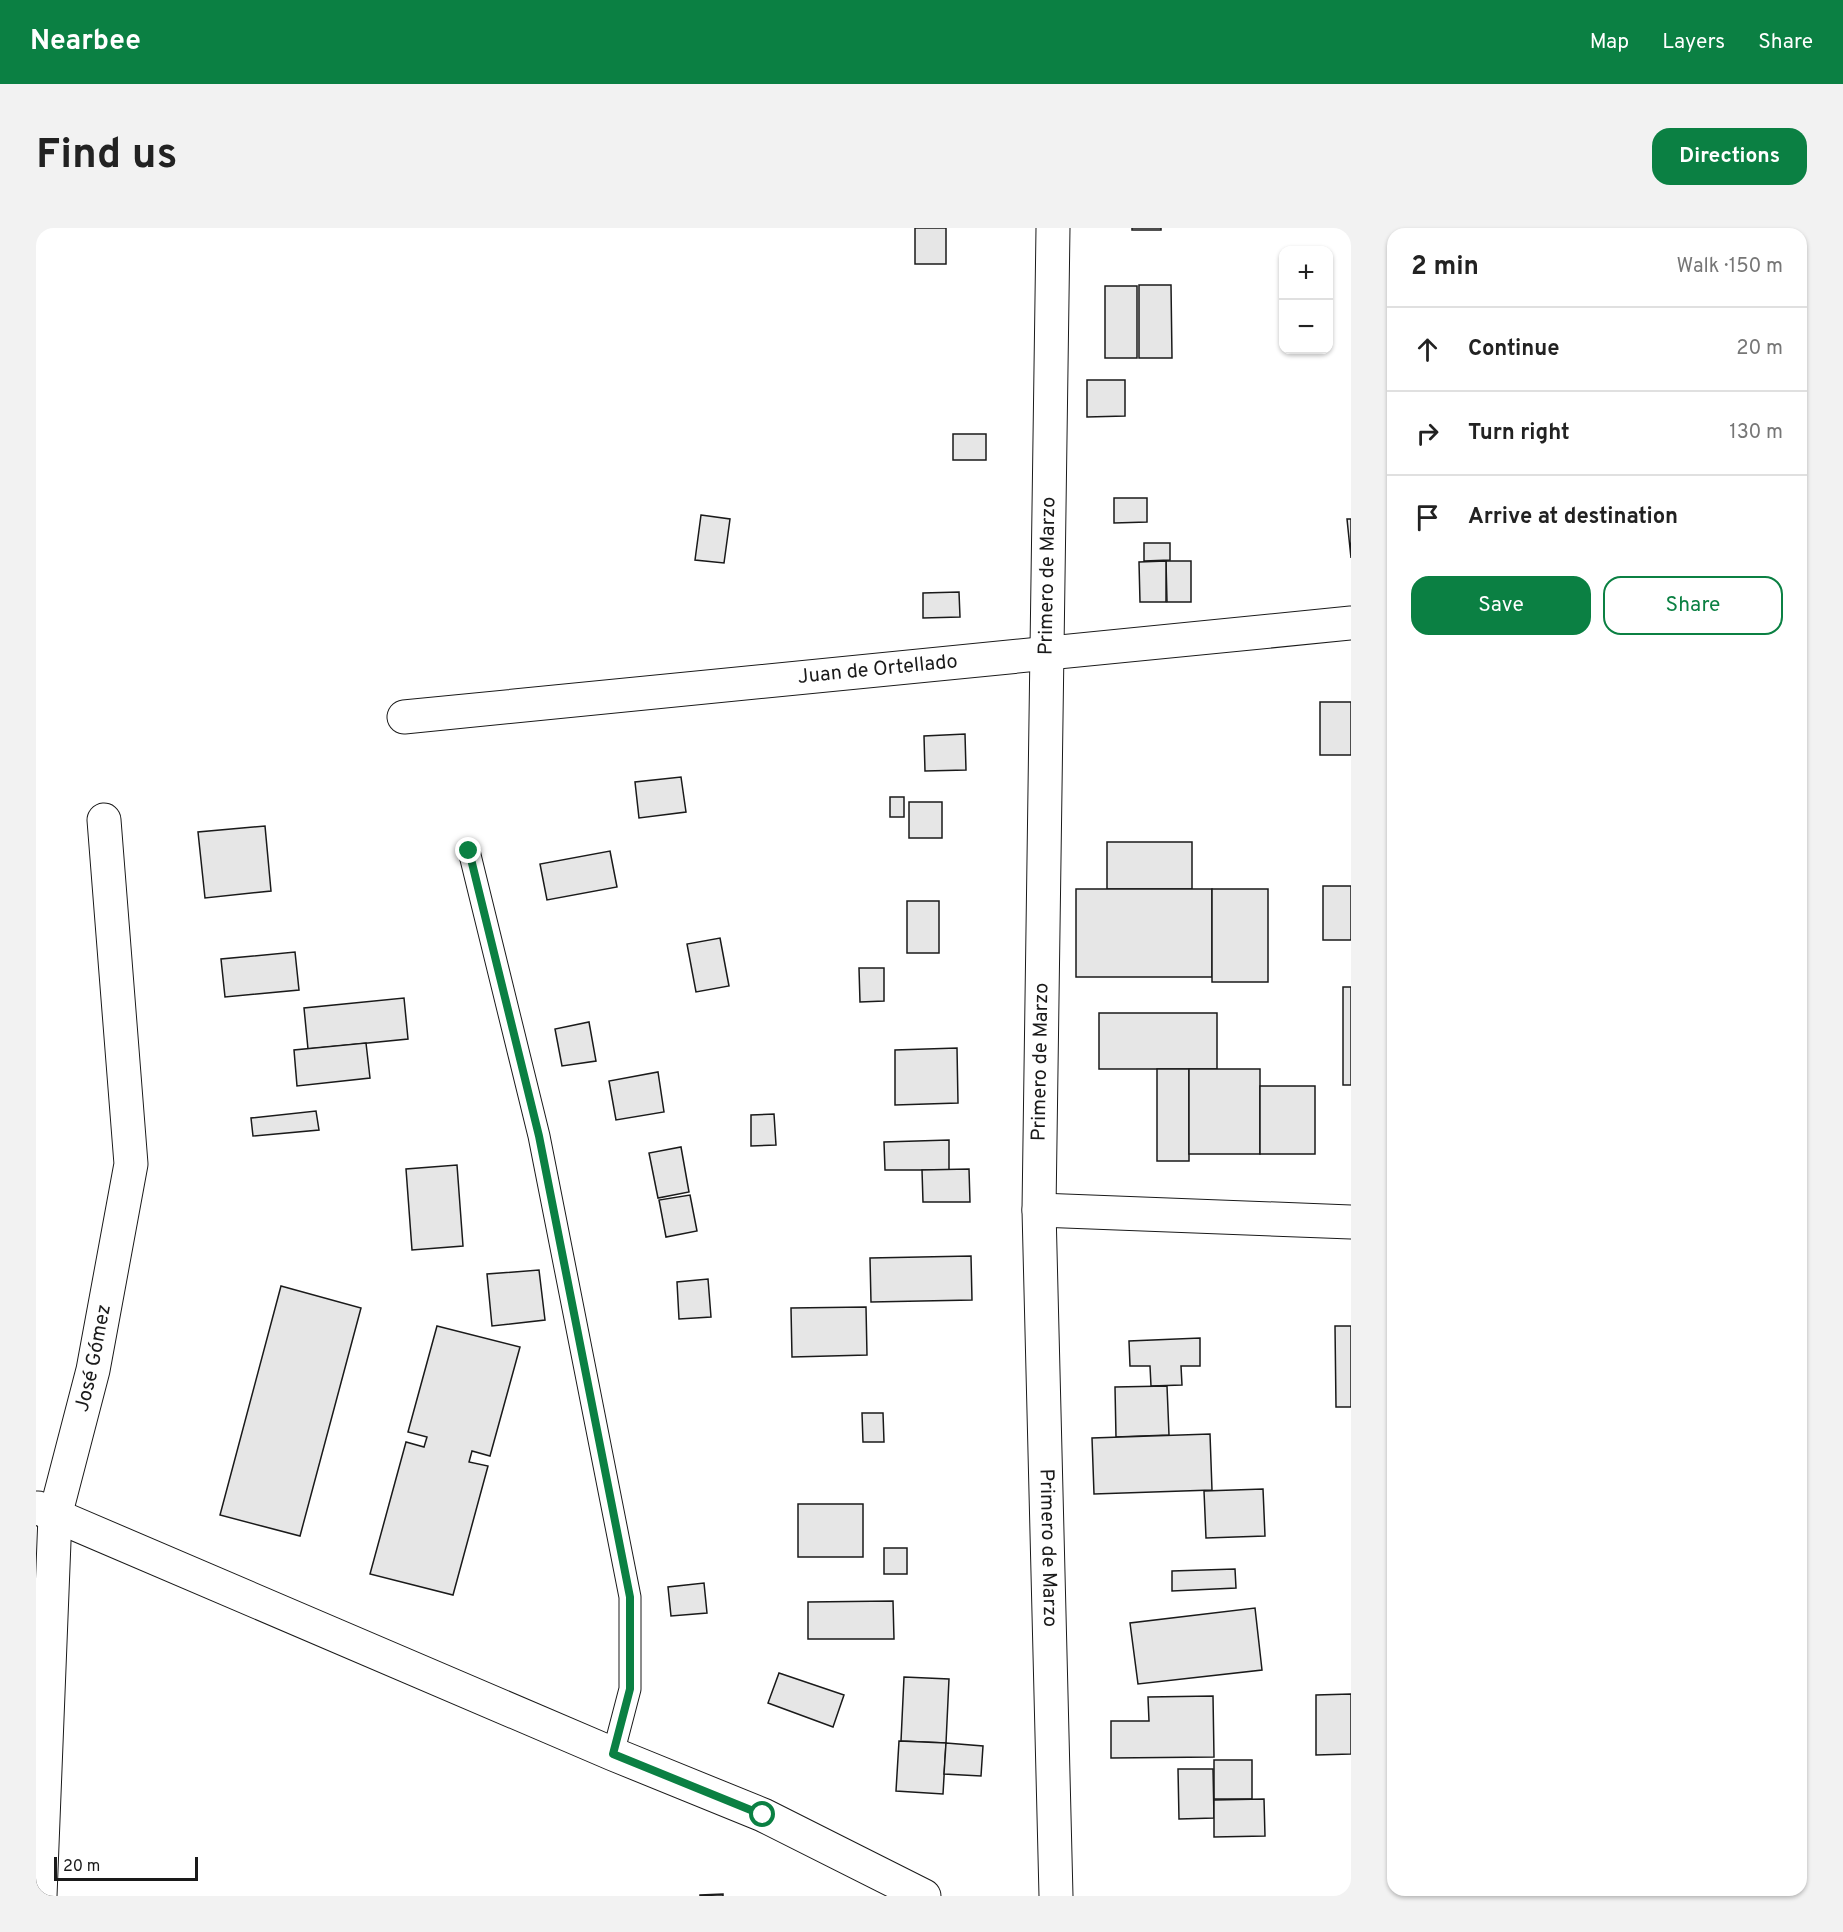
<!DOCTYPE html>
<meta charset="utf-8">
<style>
:root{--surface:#fff;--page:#f2f2f2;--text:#222;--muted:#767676;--line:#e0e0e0;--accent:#0b8043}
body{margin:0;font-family:Overpass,sans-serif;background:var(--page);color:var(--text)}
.controls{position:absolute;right:18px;top:18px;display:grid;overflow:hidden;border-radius:12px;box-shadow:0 2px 4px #0004}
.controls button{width:54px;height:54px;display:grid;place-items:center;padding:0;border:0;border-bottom:2px solid var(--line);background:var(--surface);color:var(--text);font:30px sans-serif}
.scale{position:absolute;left:18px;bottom:15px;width:144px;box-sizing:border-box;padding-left:6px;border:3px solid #1a1a1a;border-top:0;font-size:16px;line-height:21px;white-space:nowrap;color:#1a1a1a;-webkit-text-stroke:4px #fff;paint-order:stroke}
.stop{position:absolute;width:18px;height:18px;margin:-14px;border:4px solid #0b8043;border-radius:50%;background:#fff}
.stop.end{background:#0b8043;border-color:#fff;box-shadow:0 2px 6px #0008}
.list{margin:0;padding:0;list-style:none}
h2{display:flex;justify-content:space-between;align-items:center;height:78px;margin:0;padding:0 24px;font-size:26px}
h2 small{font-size:20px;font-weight:400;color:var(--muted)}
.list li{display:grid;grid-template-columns:39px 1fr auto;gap:18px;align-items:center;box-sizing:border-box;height:84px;padding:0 24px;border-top:2px solid var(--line)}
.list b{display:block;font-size:22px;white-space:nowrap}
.list em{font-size:20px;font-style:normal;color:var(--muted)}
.actions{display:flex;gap:12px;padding:18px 24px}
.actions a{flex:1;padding:14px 0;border:2px solid var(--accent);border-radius:18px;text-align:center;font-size:21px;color:var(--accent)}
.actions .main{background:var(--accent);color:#fff}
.icon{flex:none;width:33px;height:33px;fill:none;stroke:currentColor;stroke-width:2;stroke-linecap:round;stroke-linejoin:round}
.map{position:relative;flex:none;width:1315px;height:1668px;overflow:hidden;border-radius:18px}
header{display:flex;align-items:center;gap:36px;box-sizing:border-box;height:84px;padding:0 30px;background:var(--accent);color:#fff}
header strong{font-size:28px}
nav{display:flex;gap:33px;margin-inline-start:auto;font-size:21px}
.intro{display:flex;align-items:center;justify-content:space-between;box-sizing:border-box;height:144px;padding:0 36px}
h1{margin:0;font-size:42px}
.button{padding:15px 27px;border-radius:18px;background:var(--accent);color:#fff;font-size:21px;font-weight:700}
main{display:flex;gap:36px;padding:0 36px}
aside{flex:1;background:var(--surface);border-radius:18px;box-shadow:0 2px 4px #0004}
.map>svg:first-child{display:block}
.building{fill:#e6e6e6;stroke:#1a1a1a;stroke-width:1.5}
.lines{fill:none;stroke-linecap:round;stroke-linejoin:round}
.lane-casing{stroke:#1a1a1a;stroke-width:23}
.street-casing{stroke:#1a1a1a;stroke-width:35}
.lane{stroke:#fff;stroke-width:21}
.street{stroke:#fff;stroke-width:33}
.route{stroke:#0b8043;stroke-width:8}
.labels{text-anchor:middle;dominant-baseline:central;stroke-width:4.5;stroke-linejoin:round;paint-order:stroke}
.street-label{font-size:20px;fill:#1a1a1a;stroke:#fff}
</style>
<header>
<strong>Nearbee</strong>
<nav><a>Map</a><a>Layers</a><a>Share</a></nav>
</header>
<div class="intro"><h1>Find us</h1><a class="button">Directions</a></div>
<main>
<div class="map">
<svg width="1315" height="1668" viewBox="0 0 1315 1668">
<rect width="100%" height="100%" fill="#fff"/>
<g class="building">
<rect x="879" y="0" width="31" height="36"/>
<rect x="1096" y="0" width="29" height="2"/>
<polygon points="1103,57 1135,57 1136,130 1103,130"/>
<rect x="1069" y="58" width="32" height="72"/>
<polygon points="1051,152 1089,152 1089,188 1051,189"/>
<rect x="917" y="206" width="33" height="26"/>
<polygon points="1078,270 1111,270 1111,294 1078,295"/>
<polygon points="665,287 694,291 688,335 659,332"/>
<polygon points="1311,291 1315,291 1315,330"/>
<polygon points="1108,315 1134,315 1134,332 1108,333"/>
<polygon points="1130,333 1155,333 1155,374 1131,374"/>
<polygon points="1130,333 1130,374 1104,374 1103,334"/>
<polygon points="923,364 924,389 887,390 887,365"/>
<rect x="1284" y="474" width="31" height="53"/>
<polygon points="929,506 930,542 889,543 888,508"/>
<polygon points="645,549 650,584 603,590 599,554"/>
<rect x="854" y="569" width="14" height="20"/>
<rect x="873" y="574" width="33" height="36"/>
<polygon points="229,598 235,663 169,670 162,604"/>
<rect x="1071" y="614" width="85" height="47"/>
<polygon points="574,623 581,659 511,672 504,636"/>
<rect x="1287" y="658" width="28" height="54"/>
<rect x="1040" y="661" width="136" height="88"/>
<rect x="1176" y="661" width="56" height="93"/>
<rect x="871" y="673" width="32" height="52"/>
<polygon points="684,710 693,758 660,764 651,716"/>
<polygon points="259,724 263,762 189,769 185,731"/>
<polygon points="823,740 848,740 848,773 824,774"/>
<rect x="1307" y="759" width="8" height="98"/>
<polygon points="368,770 372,811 272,821 268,780"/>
<rect x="1063" y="785" width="118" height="56"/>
<polygon points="553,794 560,833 526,838 519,801"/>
<polygon points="330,815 334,850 261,858 258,822"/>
<polygon points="921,820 922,875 859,877 859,822"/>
<rect x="1121" y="841" width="32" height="92"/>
<rect x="1153" y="841" width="71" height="85"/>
<polygon points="622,844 628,884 580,892 573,853"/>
<rect x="1224" y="858" width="55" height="68"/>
<polygon points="280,883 283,902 217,908 215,890"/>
<polygon points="738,886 740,917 715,918 715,887"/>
<polygon points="913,912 913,942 849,942 848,914"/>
<polygon points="645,919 653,964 622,970 613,925"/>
<polygon points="421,937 427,1018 376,1022 370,941"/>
<polygon points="933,941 934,974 887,974 886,942"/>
<polygon points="654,967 661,1003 630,1009 623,972"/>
<polygon points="935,1028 936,1072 835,1074 834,1030"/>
<polygon points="503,1042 509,1092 456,1098 451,1046"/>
<polygon points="672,1051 675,1089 643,1091 641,1054"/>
<polygon points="245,1058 325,1080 264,1308 184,1287"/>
<polygon points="830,1079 831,1127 756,1129 755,1080"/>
<polygon points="401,1098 484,1119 454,1228 436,1223 433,1234 452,1238 417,1367 334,1346 370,1214 388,1219 391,1209 372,1204"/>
<polygon points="1299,1098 1315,1098 1315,1179 1300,1179"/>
<polygon points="1164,1110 1164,1138 1145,1138 1146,1157 1115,1158 1114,1138 1094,1138 1093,1113"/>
<polygon points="1131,1158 1133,1207 1080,1209 1079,1159"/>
<polygon points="826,1185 847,1185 848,1214 827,1214"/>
<polygon points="1174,1206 1176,1262 1058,1266 1056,1210"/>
<polygon points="1227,1261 1229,1308 1170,1310 1168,1263"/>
<rect x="762" y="1276" width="65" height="53"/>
<rect x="848" y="1320" width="23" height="26"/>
<polygon points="1199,1341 1200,1360 1136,1363 1136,1343"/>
<polygon points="668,1355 671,1385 635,1388 632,1359"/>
<polygon points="857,1373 858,1411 772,1411 772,1374"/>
<polygon points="1219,1380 1226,1442 1102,1456 1094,1395"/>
<polygon points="743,1445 808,1467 797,1499 732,1475"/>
<polygon points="868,1449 913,1451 910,1515 865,1513"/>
<polygon points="1315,1466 1315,1526 1280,1527 1280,1467"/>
<polygon points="1177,1468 1178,1529 1075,1530 1075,1493 1113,1493 1112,1469"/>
<polygon points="863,1513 910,1515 907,1566 860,1563"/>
<polygon points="910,1515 947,1518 945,1548 908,1546"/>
<rect x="1178" y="1532" width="38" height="39"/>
<polygon points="1142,1541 1177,1541 1178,1590 1143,1591"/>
<polygon points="1228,1571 1229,1608 1178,1609 1178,1572"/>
<polygon points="687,1666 687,1668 664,1668 664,1667"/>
</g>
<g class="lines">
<g class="lane-casing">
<polyline id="lane" points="433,623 503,908 594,1369 594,1461 577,1526"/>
</g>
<g class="street-casing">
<g id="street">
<path id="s1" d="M1017 0 1003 982 1020 1668"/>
<path id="s2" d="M368 489 1315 395"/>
<polyline points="1003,982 1315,994"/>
<polyline points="2,1280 577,1526 727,1587 888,1668"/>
<path id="s3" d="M4 1668 19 1288 57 1142 95 936 68 592"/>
</g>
</g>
<use href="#lane" class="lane"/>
<use href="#street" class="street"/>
</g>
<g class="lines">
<polyline class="route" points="433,623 503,908 594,1369 594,1461 577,1526 727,1587"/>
</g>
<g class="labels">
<g class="street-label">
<text transform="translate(1012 348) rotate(-89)">Primero de Marzo</text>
<text stroke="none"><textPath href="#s2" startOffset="476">Juan de Ortellado</textPath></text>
<text transform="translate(1005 834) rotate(-89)">Primero de Marzo</text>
<text stroke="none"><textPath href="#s3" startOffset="543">José Gómez</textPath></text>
<text stroke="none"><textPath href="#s1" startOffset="1320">Primero de Marzo</textPath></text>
</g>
</g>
</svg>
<div class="controls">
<button>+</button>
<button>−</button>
</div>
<div class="scale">20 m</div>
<div class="stop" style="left:727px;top:1587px"></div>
<div class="stop end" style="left:433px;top:623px"></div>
</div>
<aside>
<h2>2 min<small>Walk · 150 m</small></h2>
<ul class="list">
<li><svg class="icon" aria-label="ahead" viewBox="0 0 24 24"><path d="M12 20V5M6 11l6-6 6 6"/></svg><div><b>Continue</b></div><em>20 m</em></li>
<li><svg class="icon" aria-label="right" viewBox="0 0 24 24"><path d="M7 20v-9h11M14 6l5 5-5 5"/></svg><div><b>Turn right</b></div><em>130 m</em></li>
<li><svg class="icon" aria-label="arrive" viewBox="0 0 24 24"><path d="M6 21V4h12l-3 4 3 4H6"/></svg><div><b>Arrive at destination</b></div></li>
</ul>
<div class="actions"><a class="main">Save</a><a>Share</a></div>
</aside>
</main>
